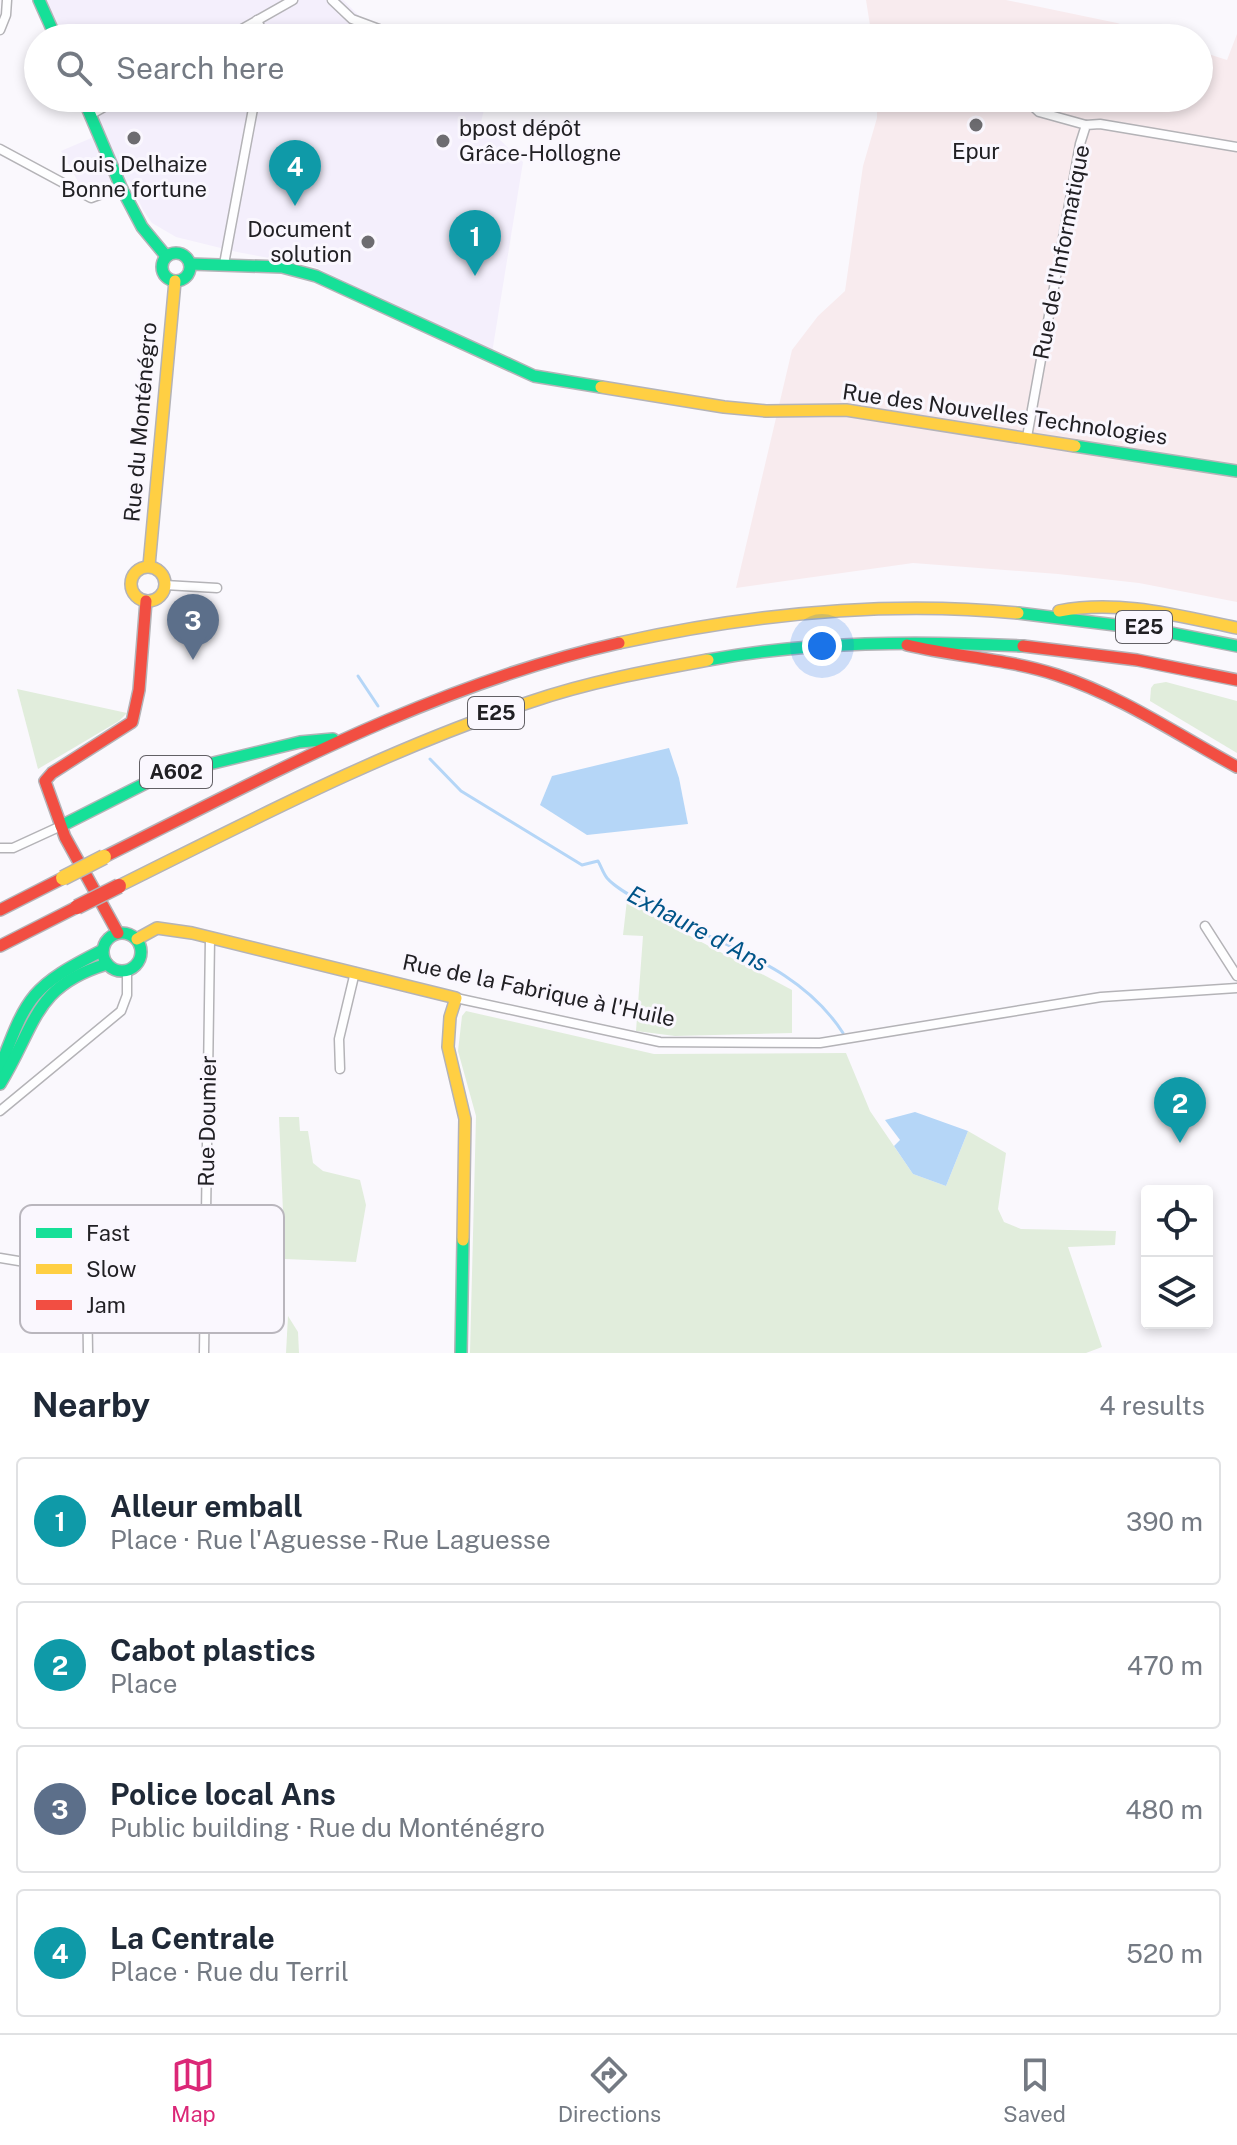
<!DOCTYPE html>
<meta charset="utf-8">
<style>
:root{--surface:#fff;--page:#f6f6f7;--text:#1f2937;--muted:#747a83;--line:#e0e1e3;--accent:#db2777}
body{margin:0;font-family:"Public Sans",sans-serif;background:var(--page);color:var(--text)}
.controls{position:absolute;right:24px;bottom:24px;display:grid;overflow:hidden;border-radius:8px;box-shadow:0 4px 12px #0003}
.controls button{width:72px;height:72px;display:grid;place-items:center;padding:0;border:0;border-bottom:2px solid var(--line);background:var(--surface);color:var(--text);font:40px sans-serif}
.you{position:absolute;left:822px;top:646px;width:28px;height:28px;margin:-20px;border:6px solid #fff;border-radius:50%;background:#1a73e8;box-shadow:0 0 0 12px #1a73e833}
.badge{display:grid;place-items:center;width:52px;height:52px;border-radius:50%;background:var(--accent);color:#fff;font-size:26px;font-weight:700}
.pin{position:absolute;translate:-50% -66px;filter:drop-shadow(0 2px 4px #0008)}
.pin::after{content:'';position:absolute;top:42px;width:28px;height:24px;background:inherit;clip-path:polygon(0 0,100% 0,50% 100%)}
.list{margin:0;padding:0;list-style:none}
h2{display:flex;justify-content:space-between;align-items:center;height:104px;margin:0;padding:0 32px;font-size:34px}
h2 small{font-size:26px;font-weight:400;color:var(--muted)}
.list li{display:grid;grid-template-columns:52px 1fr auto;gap:24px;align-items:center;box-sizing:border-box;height:128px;margin:0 16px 16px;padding:0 16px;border:2px solid var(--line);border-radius:8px}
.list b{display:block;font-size:30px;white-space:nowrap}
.list p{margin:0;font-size:26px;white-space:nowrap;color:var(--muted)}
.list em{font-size:26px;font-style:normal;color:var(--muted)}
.icon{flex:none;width:44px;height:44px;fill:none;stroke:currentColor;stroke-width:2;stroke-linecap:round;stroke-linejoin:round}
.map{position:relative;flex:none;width:1237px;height:1353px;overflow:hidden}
.search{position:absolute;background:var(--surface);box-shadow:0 4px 12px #0003;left:24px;right:24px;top:24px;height:88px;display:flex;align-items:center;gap:20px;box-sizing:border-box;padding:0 28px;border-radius:44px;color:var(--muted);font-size:30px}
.sheet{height:680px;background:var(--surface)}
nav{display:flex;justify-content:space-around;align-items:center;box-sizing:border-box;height:112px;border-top:2px solid var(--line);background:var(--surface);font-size:22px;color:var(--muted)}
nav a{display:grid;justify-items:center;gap:4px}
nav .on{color:var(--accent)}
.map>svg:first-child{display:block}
.built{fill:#f4effc}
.industrial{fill:#f8ebee}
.green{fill:#e1eddc}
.water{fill:#b5d6f7}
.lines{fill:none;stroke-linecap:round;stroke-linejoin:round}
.stream{stroke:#b5d6f7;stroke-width:3}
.street-casing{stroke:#b4b3b7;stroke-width:11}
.fast-casing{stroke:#b4b3b7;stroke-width:14}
.slow-casing{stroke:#b4b3b7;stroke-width:14}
.jam-casing{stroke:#b4b3b7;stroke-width:14}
.street{stroke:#fefeff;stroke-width:8}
.fast{stroke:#16e098;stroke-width:11}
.slow{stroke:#ffcf43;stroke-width:11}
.jam{stroke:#f24e42;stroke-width:11}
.slow-bridge-casing{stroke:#b4b3b7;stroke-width:17;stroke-linecap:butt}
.jam-bridge-casing{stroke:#b4b3b7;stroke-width:17;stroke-linecap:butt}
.slow-bridge{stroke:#ffcf43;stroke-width:14}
.jam-bridge{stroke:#f24e42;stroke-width:14}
.poi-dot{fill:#6d6c70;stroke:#faf7fe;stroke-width:3}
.labels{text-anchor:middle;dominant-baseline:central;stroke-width:6;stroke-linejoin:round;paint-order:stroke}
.shield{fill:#faf7fe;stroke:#626065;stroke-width:2}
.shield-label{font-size:20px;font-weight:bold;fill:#212024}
.poi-label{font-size:22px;fill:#212024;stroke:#faf7fe}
.street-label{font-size:22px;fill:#212024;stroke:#faf7fe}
.water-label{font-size:24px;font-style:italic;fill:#005488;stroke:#faf7fe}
.key{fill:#faf7fe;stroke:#b9b6bd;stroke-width:2}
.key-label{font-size:22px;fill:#212024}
</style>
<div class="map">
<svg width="1237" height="1353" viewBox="0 0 1237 1353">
<rect width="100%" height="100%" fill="#faf8fd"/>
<g class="built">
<polygon points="46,0 343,0 377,33 399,38 62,38"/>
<polygon points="89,98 487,98 481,122 523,162 492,353 313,266 237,252 176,237 152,223 143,210 129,181 90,193 81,187 61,151 103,133"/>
</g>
<g class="industrial">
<polygon points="866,0 1006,0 1117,23 1161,38 872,38"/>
<polygon points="1237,34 1237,602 1139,583 1058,574 913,563 736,588 792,350 818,316 845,291 863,166 877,118 877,98 1199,98 1199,51 1227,60"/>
</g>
<g class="green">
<polygon points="1166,682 1237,701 1237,753 1150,701 1151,688 1154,684"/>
<polygon points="17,689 127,713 119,721 38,769"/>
<polygon points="627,900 658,919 792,990 792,1033 675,1036 636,1031 643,936 623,935"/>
<polygon points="466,1011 654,1054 846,1053 870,1111 913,1174 946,1186 968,1131 1006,1153 998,1209 1004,1222 1021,1229 1116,1231 1115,1245 1068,1247 1102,1347 1086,1353 470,1353 476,1116 458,1051 462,1016"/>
<polygon points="279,1117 299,1117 300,1131 308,1131 313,1163 323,1171 360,1180 366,1205 356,1262 285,1259"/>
<polygon points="288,1316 298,1332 299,1353 286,1353"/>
</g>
<g class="water">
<polygon points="669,748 679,778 688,824 587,835 540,805 552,776"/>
<polygon points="915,1112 968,1131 946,1186 913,1174 894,1146 900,1140 885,1120"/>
</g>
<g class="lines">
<g class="stream">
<polyline points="358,676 378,706"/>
<path d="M430 759 461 791 582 865 598 861C601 866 603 873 607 878 618 891 645 903 659 911 725 948 800 966 843 1033"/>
</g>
<g class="street-casing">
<g id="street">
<polyline points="332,0 352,19 403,38"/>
<polyline points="257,20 265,38"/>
<polyline points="0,30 6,15 7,0"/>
<polyline points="226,38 293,0"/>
<polyline points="1024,98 1039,112 1086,125"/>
<polyline points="90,115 120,98"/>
<polyline points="0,149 91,198 121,187"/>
<polyline points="224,264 255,98"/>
<polyline points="1027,437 1080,144 1086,125 1100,124 1237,147"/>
<polyline points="165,585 217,588"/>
<polyline points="0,848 13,848 61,826"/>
<polyline points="1205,926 1237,976"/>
<polyline points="456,998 660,1042 820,1043 1101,997 1237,988"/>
<polyline points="340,1069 339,1039 355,972"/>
<polyline points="0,1111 121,1011 127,995 127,970"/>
<polyline points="0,1258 73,1270 83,1276 87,1286 88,1353"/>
<polyline points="204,1353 210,938"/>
</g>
</g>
<g class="fast-casing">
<g id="fast">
<polyline points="39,0 56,38"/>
<polyline points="83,98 121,187 142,227 166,256"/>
<circle cx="176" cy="267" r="14"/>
<polyline points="190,264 282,267 316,276 534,376 601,387"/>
<polyline points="1075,446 1237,471"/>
<polyline points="1018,613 1156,630 1237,646"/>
<path d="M708 660C812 641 918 641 1023 646"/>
<polyline points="61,826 146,783 172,773 300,742 333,739"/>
<circle cx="122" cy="952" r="19"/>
<path d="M0 1068C27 995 32 986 103 950"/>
<path d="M0 1084C36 1026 33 986 107 964"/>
<polyline points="461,1353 463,1240"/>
</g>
</g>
<g class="slow-casing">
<g id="slow">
<polyline points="601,387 724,407 766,411 846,410 1075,446"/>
<polyline points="149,566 175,281"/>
<circle cx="148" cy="584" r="17"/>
<path d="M1059 611C1119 599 1179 616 1237 628"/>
<path d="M619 643C750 614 884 600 1018 613"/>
<path d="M119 886C254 819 387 749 530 702 588 682 648 671 708 660"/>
<polyline points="137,939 157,928 192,933 456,998 450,1017 448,1047 465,1119 463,1240"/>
</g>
</g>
<g class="jam-casing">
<g id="jam">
<path d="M907 645C957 657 1009 659 1057 675 1121 696 1178 735 1237 767"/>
<polyline points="1023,646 1137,660 1237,680"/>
<path d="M104 857C271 774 436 684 619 643"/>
<polyline points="0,910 63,878"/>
<polyline points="118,933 65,837 45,781 52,773 132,722 139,690 146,601"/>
<polyline points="0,946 77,907"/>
</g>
</g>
<use href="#street" class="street"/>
<use href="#fast" class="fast"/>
<use href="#slow" class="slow"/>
<use href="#jam" class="jam"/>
<g class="slow-bridge-casing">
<polyline id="slow-bridge" points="63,878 104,857"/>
</g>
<g class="jam-bridge-casing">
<polyline id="jam-bridge" points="77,907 119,886"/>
</g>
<use href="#slow-bridge" class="slow-bridge"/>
<use href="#jam-bridge" class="jam-bridge"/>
</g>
<g class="poi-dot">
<circle cx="976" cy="125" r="8"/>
<circle cx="134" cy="138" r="8"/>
<circle cx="443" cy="141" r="8"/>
<circle cx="368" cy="242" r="8"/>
</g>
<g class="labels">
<g class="shield">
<rect x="1116" y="611" width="56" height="32" rx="6"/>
<rect x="468" y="697" width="56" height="32" rx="6"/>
<rect x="140" y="756" width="72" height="32" rx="6"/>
</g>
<g class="shield-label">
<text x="1144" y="627">E25</text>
<text x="496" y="713">E25</text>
<text x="176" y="772">A602</text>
</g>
<g class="poi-label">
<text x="459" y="128" text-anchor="start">bpost dépôt<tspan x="459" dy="25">Grâce-Hollogne</tspan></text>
<text x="976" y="151">Epur</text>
<text x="134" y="164">Louis Delhaize<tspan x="134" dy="25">Bonne fortune</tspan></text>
<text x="352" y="229" text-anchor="end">Document<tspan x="352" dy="25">solution</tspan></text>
</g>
<g class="street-label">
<text transform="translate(1061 252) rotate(-79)">Rue de l'Informatique</text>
<text transform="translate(1005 414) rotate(8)">Rue des Nouvelles Technologies</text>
<text transform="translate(140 422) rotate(-85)">Rue du Monténégro</text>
<text transform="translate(539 990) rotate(12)">Rue de la Fabrique à l'Huile</text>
<text transform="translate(207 1121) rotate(-89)">Rue Doumier</text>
</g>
<g class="water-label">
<text transform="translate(698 928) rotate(28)">Exhaure d'Ans</text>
</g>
</g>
<rect x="20" y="1205" width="264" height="128" rx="12" class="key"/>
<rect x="36" y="1228" width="36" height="10" fill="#16e098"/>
<rect x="36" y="1264" width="36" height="10" fill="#ffcf43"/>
<rect x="36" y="1300" width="36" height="10" fill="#f24e42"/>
<g class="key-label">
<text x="86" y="1241">Fast</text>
<text x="86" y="1277">Slow</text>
<text x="86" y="1313">Jam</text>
</g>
</svg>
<div class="controls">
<button><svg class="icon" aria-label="locate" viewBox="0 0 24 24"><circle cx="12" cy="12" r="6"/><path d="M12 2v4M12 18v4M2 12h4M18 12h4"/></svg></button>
<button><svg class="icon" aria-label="layers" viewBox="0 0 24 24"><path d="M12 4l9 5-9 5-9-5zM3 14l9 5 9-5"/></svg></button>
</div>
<div class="you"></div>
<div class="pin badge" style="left:475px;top:276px;background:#0f9aa8">1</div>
<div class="pin badge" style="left:1180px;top:1143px;background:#0f9aa8">2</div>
<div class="pin badge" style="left:193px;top:660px;background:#5c6f8a">3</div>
<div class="pin badge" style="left:295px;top:206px;background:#0f9aa8">4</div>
<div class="search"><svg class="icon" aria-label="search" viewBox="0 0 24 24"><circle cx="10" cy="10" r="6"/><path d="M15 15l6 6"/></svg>Search here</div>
</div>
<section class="sheet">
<h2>Nearby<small>4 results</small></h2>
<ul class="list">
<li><span class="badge" style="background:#0f9aa8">1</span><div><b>Alleur emball</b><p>Place · Rue l'Aguesse - Rue Laguesse</p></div><em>390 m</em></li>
<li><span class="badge" style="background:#0f9aa8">2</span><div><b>Cabot plastics</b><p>Place</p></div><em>470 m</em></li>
<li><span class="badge" style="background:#5c6f8a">3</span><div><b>Police local Ans</b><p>Public building · Rue du Monténégro</p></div><em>480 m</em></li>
<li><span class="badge" style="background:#0f9aa8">4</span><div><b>La Centrale</b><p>Place · Rue du Terril</p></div><em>520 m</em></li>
</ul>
</section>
<nav>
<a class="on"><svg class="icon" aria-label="map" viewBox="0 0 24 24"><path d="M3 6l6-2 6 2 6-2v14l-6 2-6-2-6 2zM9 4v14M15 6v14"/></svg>Map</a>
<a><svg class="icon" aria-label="directions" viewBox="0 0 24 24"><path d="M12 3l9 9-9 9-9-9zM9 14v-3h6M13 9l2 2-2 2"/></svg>Directions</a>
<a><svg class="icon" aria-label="saved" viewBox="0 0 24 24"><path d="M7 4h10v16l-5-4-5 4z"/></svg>Saved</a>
</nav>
